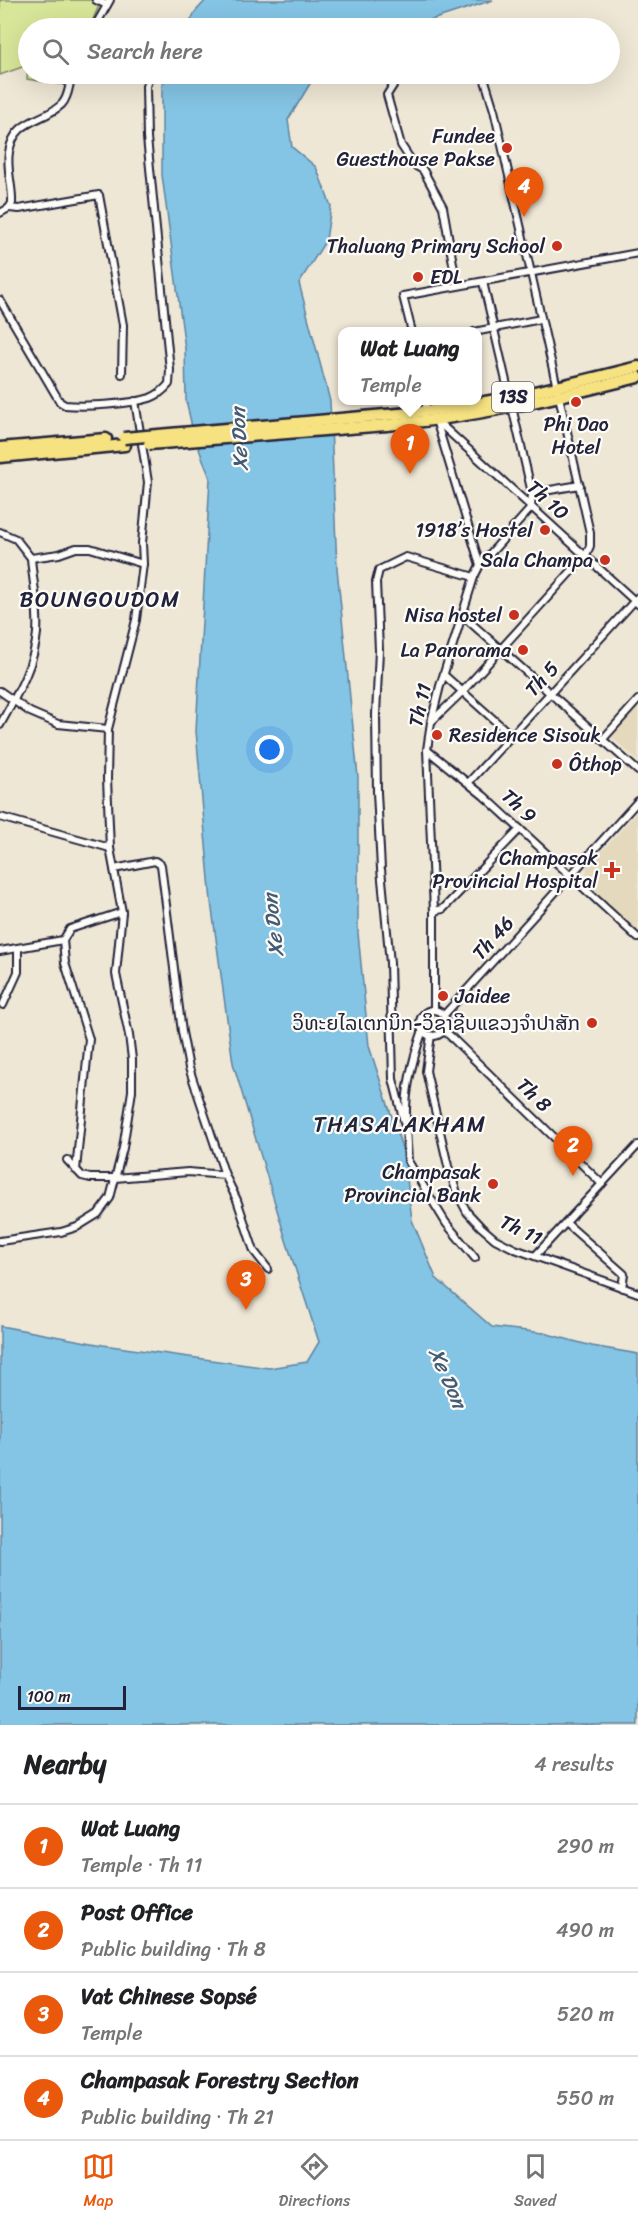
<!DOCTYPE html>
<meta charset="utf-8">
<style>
:root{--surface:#fff;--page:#f2f2f2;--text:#202124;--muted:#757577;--line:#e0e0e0;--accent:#ea580c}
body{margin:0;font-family:Sriracha,"Noto Sans Lao",sans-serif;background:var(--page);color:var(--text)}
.scale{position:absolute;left:18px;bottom:15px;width:108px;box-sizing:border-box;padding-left:6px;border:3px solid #22223b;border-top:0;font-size:16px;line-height:21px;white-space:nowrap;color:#22223b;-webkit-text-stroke:4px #fdfcf7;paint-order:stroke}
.you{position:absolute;left:270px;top:750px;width:21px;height:21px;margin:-15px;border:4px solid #fff;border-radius:50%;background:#1a73e8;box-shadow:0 0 0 9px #1a73e833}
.badge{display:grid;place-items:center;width:39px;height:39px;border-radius:50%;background:var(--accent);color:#fff;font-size:20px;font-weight:700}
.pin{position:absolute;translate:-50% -50px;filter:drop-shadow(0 2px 3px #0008)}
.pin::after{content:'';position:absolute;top:32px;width:21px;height:18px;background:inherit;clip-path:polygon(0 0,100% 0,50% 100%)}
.popup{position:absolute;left:338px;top:327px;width:144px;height:78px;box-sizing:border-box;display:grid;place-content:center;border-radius:12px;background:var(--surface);filter:drop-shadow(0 2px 4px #0005);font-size:20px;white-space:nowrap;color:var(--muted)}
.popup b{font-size:22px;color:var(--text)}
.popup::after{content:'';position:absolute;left:50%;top:100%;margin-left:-12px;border:12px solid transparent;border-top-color:var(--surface)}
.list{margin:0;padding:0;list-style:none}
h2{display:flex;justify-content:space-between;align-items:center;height:78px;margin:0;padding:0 24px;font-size:26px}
h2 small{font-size:20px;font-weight:400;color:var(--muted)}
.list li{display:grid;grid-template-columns:39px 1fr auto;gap:18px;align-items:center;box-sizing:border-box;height:84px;padding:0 24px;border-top:2px solid var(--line)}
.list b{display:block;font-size:22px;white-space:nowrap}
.list p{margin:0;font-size:20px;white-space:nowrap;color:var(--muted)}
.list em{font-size:20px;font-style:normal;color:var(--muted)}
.icon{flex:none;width:33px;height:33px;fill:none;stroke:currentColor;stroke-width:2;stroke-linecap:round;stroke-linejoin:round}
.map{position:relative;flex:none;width:638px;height:1725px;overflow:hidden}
.search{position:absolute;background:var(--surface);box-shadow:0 6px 24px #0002;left:18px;right:18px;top:18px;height:66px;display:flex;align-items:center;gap:15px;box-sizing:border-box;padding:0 21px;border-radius:33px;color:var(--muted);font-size:22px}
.sheet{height:414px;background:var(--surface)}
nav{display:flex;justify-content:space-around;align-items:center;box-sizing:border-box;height:84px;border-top:2px solid var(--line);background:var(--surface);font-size:16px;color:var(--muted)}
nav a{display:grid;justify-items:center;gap:3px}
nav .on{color:var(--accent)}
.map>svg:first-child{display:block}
.built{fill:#e5d9bd}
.green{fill:#d8e699;stroke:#7d846a;stroke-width:1.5}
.water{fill:#84c4e4;stroke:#5d83a0;stroke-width:1.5}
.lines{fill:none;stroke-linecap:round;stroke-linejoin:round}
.street-casing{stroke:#22223b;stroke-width:10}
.highway-casing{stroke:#22223b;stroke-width:15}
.street{stroke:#fdfcf7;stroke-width:6}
.highway{stroke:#f6e281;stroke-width:10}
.highway-bridge-casing{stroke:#22223b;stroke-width:15;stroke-linecap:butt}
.highway-bridge{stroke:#f6e281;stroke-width:10}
.poi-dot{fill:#c8321e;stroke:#fdfcf7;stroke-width:2}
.labels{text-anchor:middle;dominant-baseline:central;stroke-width:4.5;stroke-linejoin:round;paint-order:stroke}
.shield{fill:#fdfcf7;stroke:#646373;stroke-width:1.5}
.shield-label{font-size:18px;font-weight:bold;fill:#22223b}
.poi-label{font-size:20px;fill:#22223b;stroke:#fdfcf7;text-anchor:end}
.street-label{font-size:20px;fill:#22223b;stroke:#fdfcf7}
.water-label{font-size:21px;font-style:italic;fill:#445b76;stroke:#fdfcf7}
.quarter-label{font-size:22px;letter-spacing:1.5px;fill:#22223b;stroke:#fdfcf7}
</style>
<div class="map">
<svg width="638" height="1725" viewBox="0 0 638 1725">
<rect width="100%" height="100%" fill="#efe7d5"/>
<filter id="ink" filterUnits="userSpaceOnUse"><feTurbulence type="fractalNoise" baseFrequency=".0167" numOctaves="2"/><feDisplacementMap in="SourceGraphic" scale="12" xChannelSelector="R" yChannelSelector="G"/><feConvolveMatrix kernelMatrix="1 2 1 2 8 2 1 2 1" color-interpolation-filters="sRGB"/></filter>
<g filter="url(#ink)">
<g class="built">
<polygon points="638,703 638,761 609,735"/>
<polygon points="638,811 638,932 588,886 586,880 587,867"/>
</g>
<g class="green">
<polygon points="0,0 92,0 97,2 98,8 89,28 28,28 28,65 0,75"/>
<polygon points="28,66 28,74 70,74 65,85 27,79"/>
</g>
<g class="water">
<polygon points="206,0 493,0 407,28 187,28 195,12"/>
<polygon points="167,74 325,74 311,82 288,120 292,147 316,167 331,206 326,240 299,283 330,401 337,568 358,777 358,933 369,1046 404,1154 412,1220 436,1278 492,1327 544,1333 592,1346 638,1354 638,1725 0,1725 0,1326 103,1345 269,1368 307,1362 319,1342 286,1240 233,1063 211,902 196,731 210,478 194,436 186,400 185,349 162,175 162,86"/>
</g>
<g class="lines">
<g class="street-casing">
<g id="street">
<polyline points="96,0 107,5"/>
<polyline points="94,28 110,0"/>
<polyline points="394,84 387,95 401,145 414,165 423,170 443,207 457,286"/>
<polyline points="9,208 19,209 99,195 123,325 122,374"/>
<path d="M0 213 9 208 12 203C13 186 6 170 9 152 15 118 42 123 62 104 70 95 68 84 73 74"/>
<path d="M0 300 60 402 65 405C86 407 131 404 150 398 158 395 164 390 169 384L170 370 147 138 146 86 150 74"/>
<polyline points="412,332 403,296 638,253"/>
<polyline points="474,332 541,319"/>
<polyline points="425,400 427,411"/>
<polyline points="436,420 638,604"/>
<polyline points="532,493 580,485"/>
<polyline points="0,532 16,539 31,558 59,554 76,548 90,548 143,564"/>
<polyline points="480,565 531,508 532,493 483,282"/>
<polyline points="463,616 638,771"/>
<polyline points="444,675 512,736"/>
<polyline points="0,691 30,712 58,724 108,729"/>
<polyline points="431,722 462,692 586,555 590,546 590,533 494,110 483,74"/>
<path d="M0 725C16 696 34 667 37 633 39 609 33 583 31 558"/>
<polyline points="603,739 638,700"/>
<polyline points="427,750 484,796 638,938"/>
<polyline points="469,782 638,597"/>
<polyline points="0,817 110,848"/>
<polyline points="114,869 155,861 161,865 182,1032 189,1068 225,1175"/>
<polyline points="434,911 443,909 520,829"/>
<polyline points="0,951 63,940"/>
<polyline points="3,1005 18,972 18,948"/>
<polyline points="434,1010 434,911 427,750 431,722 440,686 474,577 480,565 436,420"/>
<circle cx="433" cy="1023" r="13"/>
<polyline points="444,1015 638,801"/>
<polyline points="444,1030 602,1184"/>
<polyline points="431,1035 426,1071 448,1166 457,1193 467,1212 481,1227 495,1239 515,1249 638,1293"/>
<path d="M406 1118C405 1088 413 1058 423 1030"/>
<polyline points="406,1128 408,1161 446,1223 475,1258"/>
<polyline points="406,1130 393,1079 390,963 381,869 377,792 376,715 379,650 376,582 379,570 406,557 474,577"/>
<polyline points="67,1160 82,1176 90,1178 115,1178 188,1172 225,1175 237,1200 254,1251 268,1269"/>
<polyline points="76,1170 89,1039 65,963 63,940 70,929 122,912"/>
<polyline points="566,1223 624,1274 622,1288"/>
<polyline points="0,1241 61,1232 77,1227 98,1214 110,1198 123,1148 132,1091 132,1059 129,1035 116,974 122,912 110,848 107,779 108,729 136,620 143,564 142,543 148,482 135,401"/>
<polyline points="535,1256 638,1145"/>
</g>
</g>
<g class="highway-casing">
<g id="highway">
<path d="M385 415C471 409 555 388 638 367"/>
<path d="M386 425C471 418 555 398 638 377"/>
<polyline points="0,448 106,439"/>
<polyline points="0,457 125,445"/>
</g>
</g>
<use href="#street" class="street"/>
<use href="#highway" class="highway"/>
<g class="highway-bridge-casing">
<g id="highway-bridge">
<polyline points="124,438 385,415"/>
<polyline points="149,444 386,425"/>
</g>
</g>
<use href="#highway-bridge" class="highway-bridge"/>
</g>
</g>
<g class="poi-dot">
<circle cx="507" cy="148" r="6"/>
<circle cx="557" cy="246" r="6"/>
<circle cx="418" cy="277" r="6"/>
<circle cx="576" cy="402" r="6"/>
<circle cx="545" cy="530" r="6"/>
<circle cx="605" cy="560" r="6"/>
<circle cx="514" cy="615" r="6"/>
<circle cx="523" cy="650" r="6"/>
<circle cx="437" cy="735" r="6"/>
<circle cx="557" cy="764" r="6"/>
<path d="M609 861h6v6h6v6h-6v6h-6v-6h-6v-6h6z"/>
<circle cx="443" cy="996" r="6"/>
<circle cx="592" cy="1023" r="6"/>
<circle cx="493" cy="1184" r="6"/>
</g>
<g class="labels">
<rect class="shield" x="492" y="382" width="42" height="30" rx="4.5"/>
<g class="shield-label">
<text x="513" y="397">13S</text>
</g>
<g class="poi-label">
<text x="495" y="136">Fundee<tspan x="495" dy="23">Guesthouse Pakse</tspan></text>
<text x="545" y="246">Thaluang Primary School</text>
<text x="430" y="277" text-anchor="start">EDL</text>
<text x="576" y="424" text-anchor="middle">Phi Dao<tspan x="576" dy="23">Hotel</tspan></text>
<text x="533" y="530">1918’s Hostel</text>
<text x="593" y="560">Sala Champa</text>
<text x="502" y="615">Nisa hostel</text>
<text x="511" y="650">La Panorama</text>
<text x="449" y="735" text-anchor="start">Residence Sisouk</text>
<text x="569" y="764" text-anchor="start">Ôthop</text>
<text x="598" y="858">Champasak<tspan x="598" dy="23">Provincial Hospital</tspan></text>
<text x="455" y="996" text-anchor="start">Jaidee</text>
<text x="580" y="1023">ວິທະຍໄລເຕກນິກ-ວິຊາຊີບແຂວງຈໍາປາສັກ</text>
<text x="481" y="1172">Champasak<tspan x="481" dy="23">Provincial Bank</tspan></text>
</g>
<g class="street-label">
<text transform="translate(548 500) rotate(42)">Th 10</text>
<text transform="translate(542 679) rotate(-48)">Th 5</text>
<text transform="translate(420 705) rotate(-77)">Th 11</text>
<text transform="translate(519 806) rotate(43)">Th 9</text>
<text transform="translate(493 938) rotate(-48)">Th 46</text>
<text transform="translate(534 1095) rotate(44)">Th 8</text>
<text transform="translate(521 1230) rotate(26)">Th 11</text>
</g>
<g class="water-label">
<text transform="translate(239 439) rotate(-93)">Xe Don</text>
<text transform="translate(273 925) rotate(-96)">Xe Don</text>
<text transform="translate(448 1378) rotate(66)">Xe Don</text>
</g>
<g class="quarter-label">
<text x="100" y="599">BOUNGOUDOM</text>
<text x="400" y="1124">THASALAKHAM</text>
</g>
</g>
</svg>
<div class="scale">100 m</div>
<div class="you"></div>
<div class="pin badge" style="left:410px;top:474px">1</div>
<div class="popup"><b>Wat Luang</b>Temple</div>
<div class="pin badge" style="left:573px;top:1176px">2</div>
<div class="pin badge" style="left:246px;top:1310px">3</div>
<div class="pin badge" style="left:524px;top:217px">4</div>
<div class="search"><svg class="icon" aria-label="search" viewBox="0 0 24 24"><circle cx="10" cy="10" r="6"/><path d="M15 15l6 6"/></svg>Search here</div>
</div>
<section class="sheet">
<h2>Nearby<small>4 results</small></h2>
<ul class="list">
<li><span class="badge">1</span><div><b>Wat Luang</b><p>Temple · Th 11</p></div><em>290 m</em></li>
<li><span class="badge">2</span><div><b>Post Office</b><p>Public building · Th 8</p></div><em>490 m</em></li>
<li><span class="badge">3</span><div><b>Vat Chinese Sopsé</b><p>Temple</p></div><em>520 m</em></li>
<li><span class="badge">4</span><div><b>Champasak Forestry Section</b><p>Public building · Th 21</p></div><em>550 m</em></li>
</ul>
</section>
<nav>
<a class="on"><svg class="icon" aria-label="map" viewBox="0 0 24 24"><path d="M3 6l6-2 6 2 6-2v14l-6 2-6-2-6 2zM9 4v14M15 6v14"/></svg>Map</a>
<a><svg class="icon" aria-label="directions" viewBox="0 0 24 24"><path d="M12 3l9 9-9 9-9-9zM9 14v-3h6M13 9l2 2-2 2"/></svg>Directions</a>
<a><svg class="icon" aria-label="saved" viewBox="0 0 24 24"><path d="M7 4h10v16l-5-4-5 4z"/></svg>Saved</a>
</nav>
